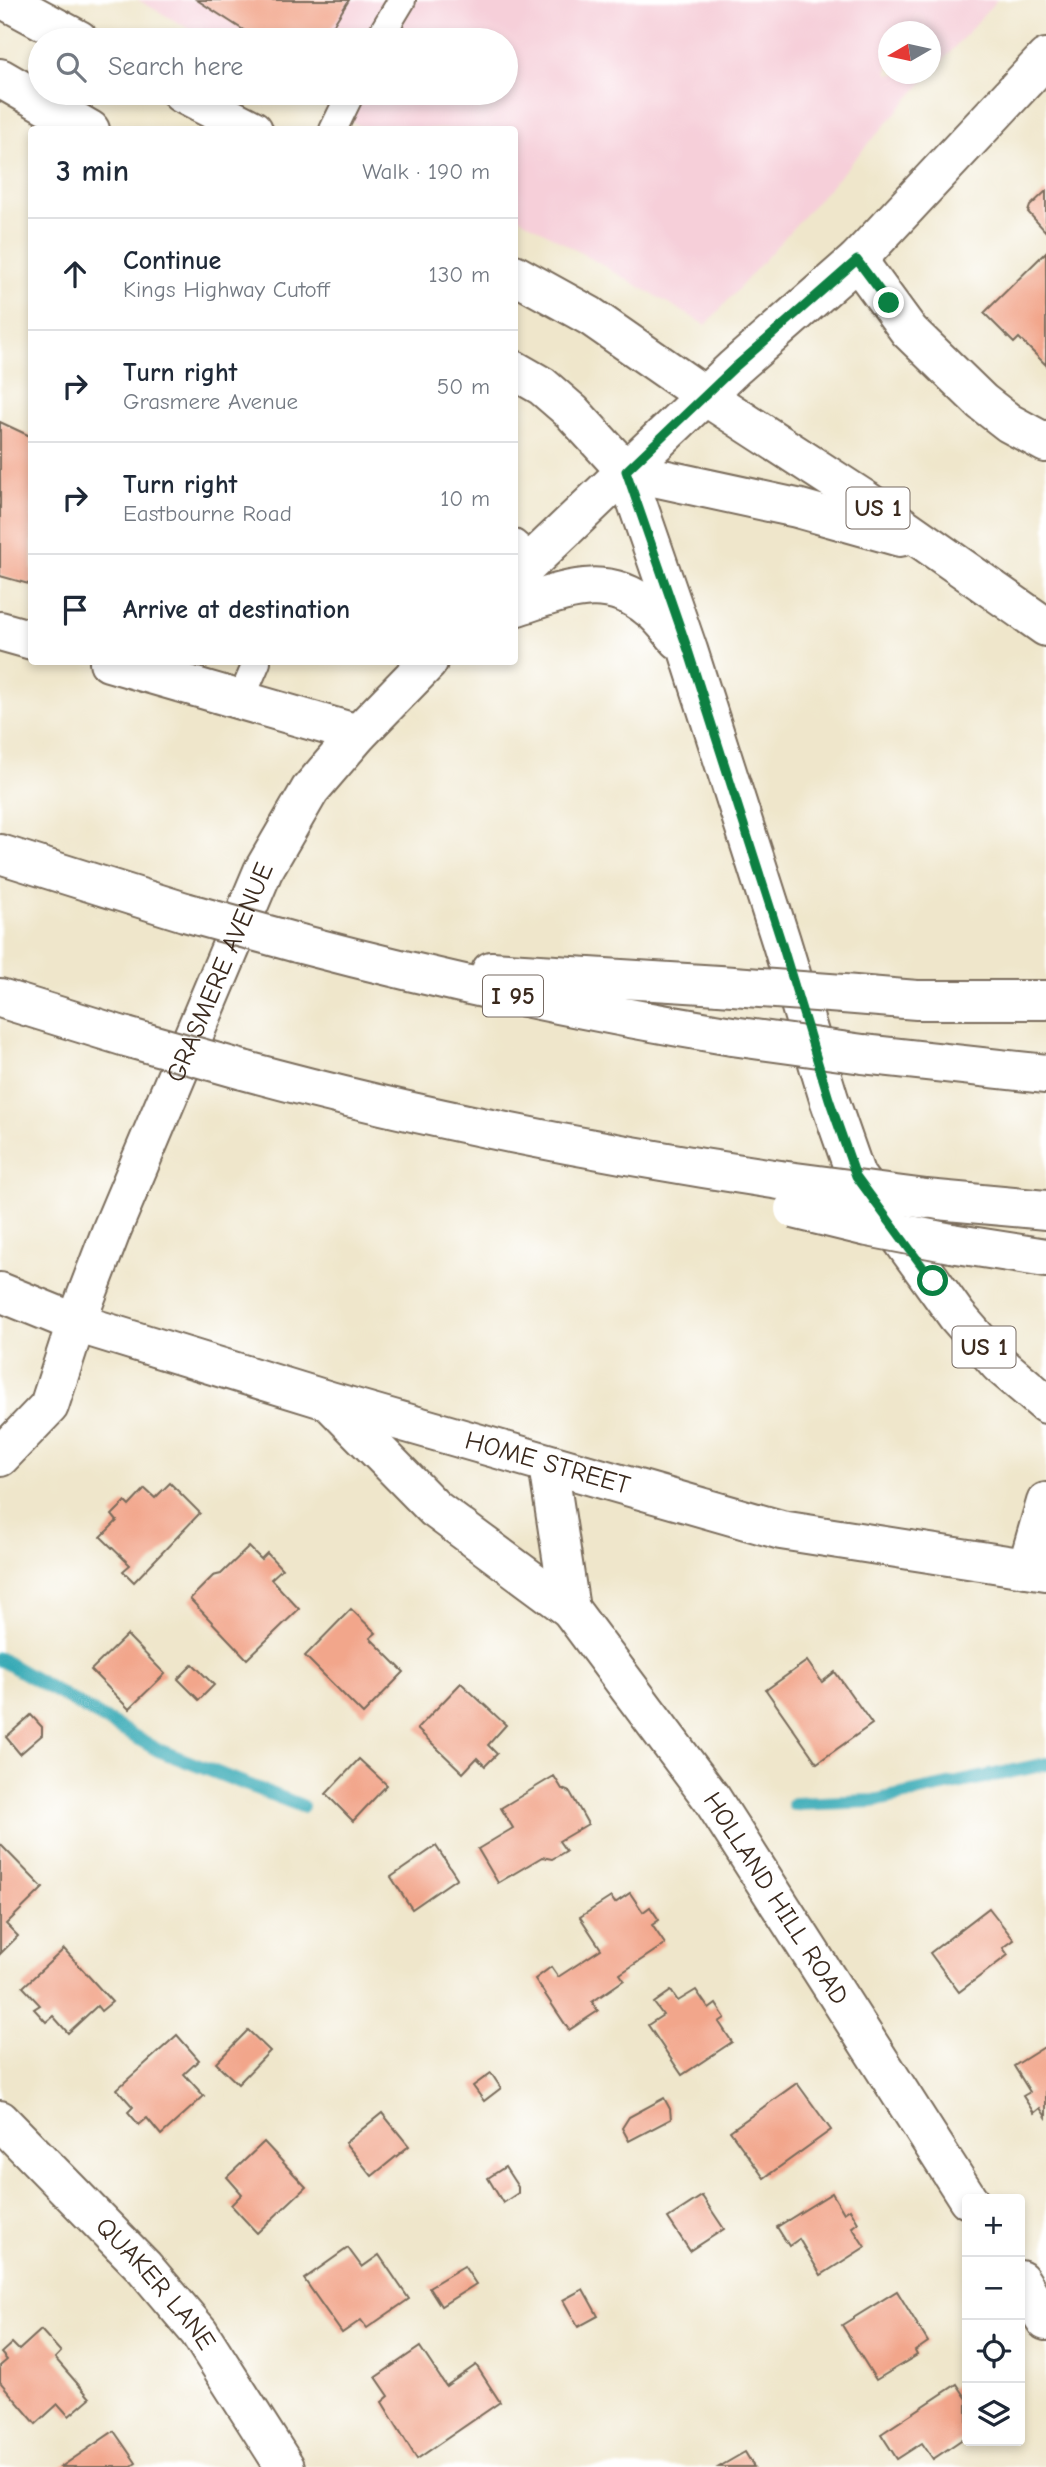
<!DOCTYPE html>
<meta charset="utf-8">
<style>
:root{--surface:#fff;--page:#f6f6f7;--text:#1f2937;--muted:#747a83;--line:#e0e1e3}
body{margin:0;font-family:"Comic Neue",sans-serif;background:var(--page);color:var(--text)}
.controls{position:absolute;right:21px;bottom:21px;display:grid;overflow:hidden;border-radius:7px;box-shadow:0 4px 10px #0003}
.controls button{width:63px;height:63px;display:grid;place-items:center;padding:0;border:0;border-bottom:2px solid var(--line);background:var(--surface);color:var(--text);font:35px sans-serif}
.compass{position:absolute;left:878px;top:21px;width:63px;height:63px;border-radius:50%;background:var(--surface);box-shadow:0 4px 10px #0003;rotate:261deg}
.stop{position:absolute;width:21px;height:21px;margin:-16px;border:5px solid #0b8043;border-radius:50%;background:#fff}
.stop.end{background:#0b8043;border-color:#fff;box-shadow:0 2px 7px #0008}
.list{margin:0;padding:0;list-style:none}
h2{display:flex;justify-content:space-between;align-items:center;height:91px;margin:0;padding:0 28px;font-size:30px}
h2 small{font-size:23px;font-weight:400;color:var(--muted)}
.list li{display:grid;grid-template-columns:46px 1fr auto;gap:21px;align-items:center;box-sizing:border-box;height:112px;padding:0 28px;border-top:2px solid var(--line)}
.list b{display:block;font-size:26px;white-space:nowrap}
.list p{margin:0;font-size:23px;white-space:nowrap;color:var(--muted)}
.list em{font-size:23px;font-style:normal;color:var(--muted)}
.icon{flex:none;width:38px;height:38px;fill:none;stroke:currentColor;stroke-width:2;stroke-linecap:round;stroke-linejoin:round}
.map{position:relative;flex:none;width:1046px;height:2467px;overflow:hidden}
.search{position:absolute;background:var(--surface);box-shadow:0 4px 10px #0003;left:28px;top:28px;width:490px;height:77px;display:flex;align-items:center;gap:18px;box-sizing:border-box;padding:0 24px;border-radius:38px;color:var(--muted);font-size:26px}
.panel{position:absolute;background:var(--surface);box-shadow:0 4px 10px #0003;left:28px;top:126px;width:490px;height:539px;border-radius:7px}
.map>svg:first-child{display:block}
.built{fill:#f6cfd9;fill-rule:evenodd}
.lines{fill:none;stroke-linecap:round;stroke-linejoin:round}
.stream{stroke:#39aab6;stroke-width:14}
.building{fill:#f2a68b}
.lane-casing{stroke:#7a6c5b;stroke-width:30}
.street-casing{stroke:#7a6c5b;stroke-width:42}
.secondary-casing{stroke:#7a6c5b;stroke-width:42}
.primary-casing{stroke:#7a6c5b;stroke-width:42}
.highway-casing{stroke:#7a6c5b;stroke-width:42}
.lane{stroke:#fff;stroke-width:26}
.street{stroke:#fff;stroke-width:38}
.secondary{stroke:#fff;stroke-width:38}
.primary{stroke:#fff;stroke-width:38}
.highway{stroke:#fff;stroke-width:38}
.highway-bridge-casing{stroke:#7a6c5b;stroke-width:42;stroke-linecap:butt}
.highway-bridge{stroke:#fff;stroke-width:38}
.route{stroke:#0b8043;stroke-width:9}
.labels{text-anchor:middle;dominant-baseline:central;stroke-width:7;stroke-linejoin:round;paint-order:stroke}
.shield{fill:#fff;stroke:#766a62;stroke-width:2}
.shield-label{font-size:24px;font-weight:bold;fill:#3b2a1e}
.street-label{font-size:26px;fill:#3b2a1e;stroke:#fff}
</style>
<div class="map">
<svg width="1046" height="2467" viewBox="0 0 1046 2467">
<rect width="100%" height="100%" fill="#fff"/>
<filter id="ink" filterUnits="userSpaceOnUse"><feTurbulence type="fractalNoise" baseFrequency=".0143" numOctaves="2"/><feDisplacementMap in="SourceGraphic" scale="14" xChannelSelector="R" yChannelSelector="G"/><feConvolveMatrix kernelMatrix="1 2 1 2 8 2 1 2 1" color-interpolation-filters="sRGB"/></filter>
<filter id="wash" filterUnits="userSpaceOnUse"><feTurbulence type="fractalNoise" baseFrequency=".00686" numOctaves="4" result="noise"/><feDisplacementMap in="SourceGraphic" scale="28" xChannelSelector="R" yChannelSelector="G"/><feGaussianBlur stdDeviation="1.57" result="paint"/><feColorMatrix in="noise" values="0 0 0 0 0 0 0 0 0 0 0 0 0 0 0 0 0 1.4 0 .05"/><feComposite in="paint" operator="in"/></filter>
<g filter="url(#wash)">
<rect width="100%" height="100%" fill="#efe6cb"/>
<path class="built" d="M138 0H997L706 325 515 215 514 130 365 129 301 93H506V40H209ZM888 32H930V74H888Z"/>
<g class="lines">
<g class="stream">
<polyline points="0,1659 158,1750 302,1806"/>
<polyline points="794,1804 873,1801 1046,1764"/>
</g>
</g>
<g id="blocks">
<g class="building">
<polygon points="197,0 349,0 324,40 259,40"/>
<polygon points="1046,191 1046,232 1028,212 1030,206"/>
<polygon points="1046,252 1046,365 1019,338 1014,343 984,313"/>
<polygon points="0,422 32,437 32,585 0,576"/>
<polygon points="170,1483 200,1513 134,1582 123,1571 130,1565 101,1537 117,1521 112,1515 125,1502 129,1506 145,1489 155,1498"/>
<polygon points="249,1547 261,1559 267,1553 282,1569 271,1579 299,1609 247,1659 190,1599 213,1576 221,1574"/>
<polygon points="351,1609 376,1633 370,1638 404,1672 363,1714 305,1656"/>
<polygon points="127,1635 165,1674 129,1709 91,1670"/>
<polygon points="807,1661 822,1682 835,1672 872,1724 817,1763 766,1690"/>
<polygon points="193,1664 214,1685 199,1700 178,1679"/>
<polygon points="461,1683 506,1725 488,1745 497,1754 485,1766 477,1758 463,1773 417,1729"/>
<polygon points="31,1715 42,1727 42,1735 20,1754 6,1737"/>
<polygon points="359,1759 387,1785 353,1821 326,1794"/>
<polygon points="554,1776 562,1789 570,1792 588,1824 559,1841 566,1851 552,1859 542,1857 498,1883 478,1849 513,1828 501,1808"/>
<polygon points="0,1844 43,1888 6,1924 18,1936 0,1954"/>
<polygon points="436,1846 457,1878 412,1909 391,1877"/>
<polygon points="630,1893 643,1912 650,1907 659,1920 652,1925 665,1944 620,1974 624,1980 592,2002 598,2011 569,2030 535,1979 551,1967 558,1977 601,1949 580,1917 611,1897 615,1903"/>
<polygon points="989,1908 1014,1940 1003,1948 1008,1955 959,1992 930,1953"/>
<polygon points="64,1949 112,2002 101,2011 97,2006 68,2033 53,2016 46,2022 34,2009 40,2005 23,1987"/>
<polygon points="696,1990 709,2009 716,2004 725,2018 719,2022 732,2042 682,2075 648,2025 663,2015 654,2003 671,1991 678,2001"/>
<polygon points="248,2030 270,2051 238,2084 216,2063"/>
<polygon points="177,2035 199,2060 184,2074 204,2096 161,2135 147,2118 139,2125 128,2112 133,2107 117,2089"/>
<polygon points="1046,2046 1046,2117 1040,2108 1034,2113 1023,2096 1030,2092 1014,2066"/>
<polygon points="491,2073 501,2088 484,2101 473,2086"/>
<polygon points="797,2083 831,2130 764,2178 730,2131"/>
<polygon points="664,2098 670,2109 671,2119 629,2141 622,2128 629,2117"/>
<polygon points="382,2113 409,2146 372,2176 345,2143"/>
<polygon points="264,2142 306,2187 257,2233 231,2205 242,2194 227,2177"/>
<polygon points="505,2167 518,2187 518,2193 503,2203 488,2178"/>
<polygon points="832,2193 844,2213 850,2209 858,2223 852,2227 865,2247 821,2275 799,2239 789,2246 777,2227"/>
<polygon points="702,2196 724,2229 690,2251 668,2218"/>
<polygon points="348,2248 362,2267 379,2255 409,2299 367,2328 361,2320 342,2333 304,2279"/>
<polygon points="464,2266 476,2284 441,2306 429,2287"/>
<polygon points="583,2289 598,2316 578,2327 563,2300"/>
<polygon points="897,2291 928,2342 915,2351 917,2355 876,2380 842,2325"/>
<polygon points="41,2330 61,2352 55,2358 90,2398 69,2416 58,2404 36,2424 0,2382 0,2366 7,2360 1,2353 12,2343 19,2350"/>
<polygon points="420,2347 446,2386 476,2365 500,2402 417,2459 382,2402 389,2396 376,2377"/>
<polygon points="957,2384 967,2399 967,2436 933,2459 922,2443 897,2459 881,2434"/>
<polygon points="114,2431 136,2463 130,2467 61,2467"/>
<polygon points="745,2452 754,2467 719,2467"/>
</g>
</g>
</g>
<g filter="url(#ink)">
<use href="#blocks" fill-opacity="0" stroke="#7a6c5b" stroke-width="2"/>
<g class="lines">
<g class="lane-casing">
<g id="lane">
<polyline points="378,40 402,0"/>
<polyline points="333,130 351,93"/>
<polyline points="514,543 534,560"/>
<polyline points="241,699 257,662"/>
</g>
</g>
<g class="street-casing">
<g id="street">
<polyline points="857,260 909,331 982,402 1009,423 1046,443"/>
<polyline points="514,578 626,471"/>
<polyline points="0,631 32,640"/>
<polyline points="109,662 358,734"/>
<path id="s1" d="M0 1292 76 1323 330 1401 781 1530 1046 1571"/>
<path id="s2" d="M331 1403 435 1509 570 1609 712 1799 968 2199"/>
<path id="s3" d="M0 1457 49 1406 76 1323 112 1229 263 871 310 790 358 734 428 662"/>
<polyline points="548,1465 570,1609"/>
<polyline points="1027,1568 1046,1502"/>
<path id="s4" d="M0 2120 144 2267 199 2332 285 2467"/>
<polyline points="1020,2280 1046,2321"/>
</g>
</g>
<g class="secondary-casing">
<polyline id="secondary" points="626,471 734,368 857,260 1046,58"/>
</g>
<g class="primary-casing">
<g id="primary">
<polyline points="5,0 79,40"/>
<polyline points="0,78 90,130"/>
<polyline points="181,93 253,130"/>
<polyline points="514,274 590,316 705,396 865,500 1046,627"/>
<polyline points="514,370 542,386 572,412 626,471 688,650 781,941 829,1099 856,1176 957,1316 999,1364 1046,1404"/>
<polyline points="626,471 797,508 900,537"/>
<path d="M514 607C563 592 604 571 649 608 660 616 669 629 679 640"/>
</g>
</g>
<g class="highway-casing">
<g id="highway">
<polyline points="0,854 185,912"/>
<path d="M297 943C441 981 585 1012 732 1036"/>
<polyline points="491,971 719,985"/>
<polyline points="843,994 917,1000 1046,1000"/>
<polyline points="0,998 126,1037"/>
<polyline points="863,1054 1046,1074"/>
<path d="M243 1070C419 1118 599 1153 780 1180"/>
<polyline points="926,1199 1046,1210"/>
<polyline points="951,1243 1046,1258"/>
</g>
</g>
<use href="#lane" class="lane"/>
<use href="#street" class="street"/>
<use href="#secondary" class="secondary"/>
<use href="#primary" class="primary"/>
<use href="#highway" class="highway"/>
<g class="highway-bridge-casing">
<g id="highway-bridge">
<polyline points="185,912 297,943"/>
<polyline points="719,985 843,994"/>
<polyline points="732,1036 863,1054"/>
<polyline points="126,1037 243,1070"/>
<polyline points="780,1180 926,1199"/>
<polyline points="794,1209 868,1227 951,1243"/>
</g>
</g>
<use href="#highway-bridge" class="highway-bridge"/>
</g>
</g>
<g class="lines" filter="url(#ink)">
<polyline class="route" points="889,303 857,260 734,368 626,471 688,650 781,941 829,1099 856,1176 933,1281"/>
</g>
<g class="labels">
<g class="shield">
<rect x="846.5" y="487.5" width="63" height="41" rx="5"/>
<rect x="483" y="975.5" width="60" height="41" rx="5"/>
<rect x="952.5" y="1326.5" width="63" height="41" rx="5"/>
</g>
<g class="shield-label">
<text x="878" y="508">US 1</text>
<text x="513" y="996">I 95</text>
<text x="984" y="1347">US 1</text>
</g>
<g class="street-label">
<text stroke="none"><textPath href="#s3" startOffset="537">GRASMERE AVENUE</textPath></text>
<text stroke="none"><textPath href="#s1" startOffset="574">HOME STREET</textPath></text>
<text stroke="none"><textPath href="#s2" startOffset="672">HOLLAND HILL ROAD</textPath></text>
<text stroke="none"><textPath href="#s4" startOffset="226">QUAKER LANE</textPath></text>
</g>
</g>
</svg>
<div class="controls">
<button>+</button>
<button>−</button>
<button><svg class="icon" aria-label="locate" viewBox="0 0 24 24"><circle cx="12" cy="12" r="6"/><path d="M12 2v4M12 18v4M2 12h4M18 12h4"/></svg></button>
<button><svg class="icon" aria-label="layers" viewBox="0 0 24 24"><path d="M12 4l9 5-9 5-9-5zM3 14l9 5 9-5"/></svg></button>
</div>
<svg class="compass" viewBox="-18 -18 36 36"><path d="M0-13l5 13h-10z" fill="#e53935"/><path d="M0 13l5-13h-10z" fill="#747a83"/></svg>
<div class="stop" style="left:933px;top:1281px"></div>
<div class="stop end" style="left:889px;top:303px"></div>
<div class="search"><svg class="icon" aria-label="search" viewBox="0 0 24 24"><circle cx="10" cy="10" r="6"/><path d="M15 15l6 6"/></svg>Search here</div>
<section class="panel">
<h2>3 min<small>Walk · 190 m</small></h2>
<ul class="list">
<li><svg class="icon" aria-label="ahead" viewBox="0 0 24 24"><path d="M12 20V5M6 11l6-6 6 6"/></svg><div><b>Continue</b><p>Kings Highway Cutoff</p></div><em>130 m</em></li>
<li><svg class="icon" aria-label="right" viewBox="0 0 24 24"><path d="M7 20v-9h11M14 6l5 5-5 5"/></svg><div><b>Turn right</b><p>Grasmere Avenue</p></div><em>50 m</em></li>
<li><svg class="icon" aria-label="right" viewBox="0 0 24 24"><path d="M7 20v-9h11M14 6l5 5-5 5"/></svg><div><b>Turn right</b><p>Eastbourne Road</p></div><em>10 m</em></li>
<li><svg class="icon" aria-label="arrive" viewBox="0 0 24 24"><path d="M6 21V4h12l-3 4 3 4H6"/></svg><div><b>Arrive at destination</b></div></li>
</ul>
</section>
</div>
